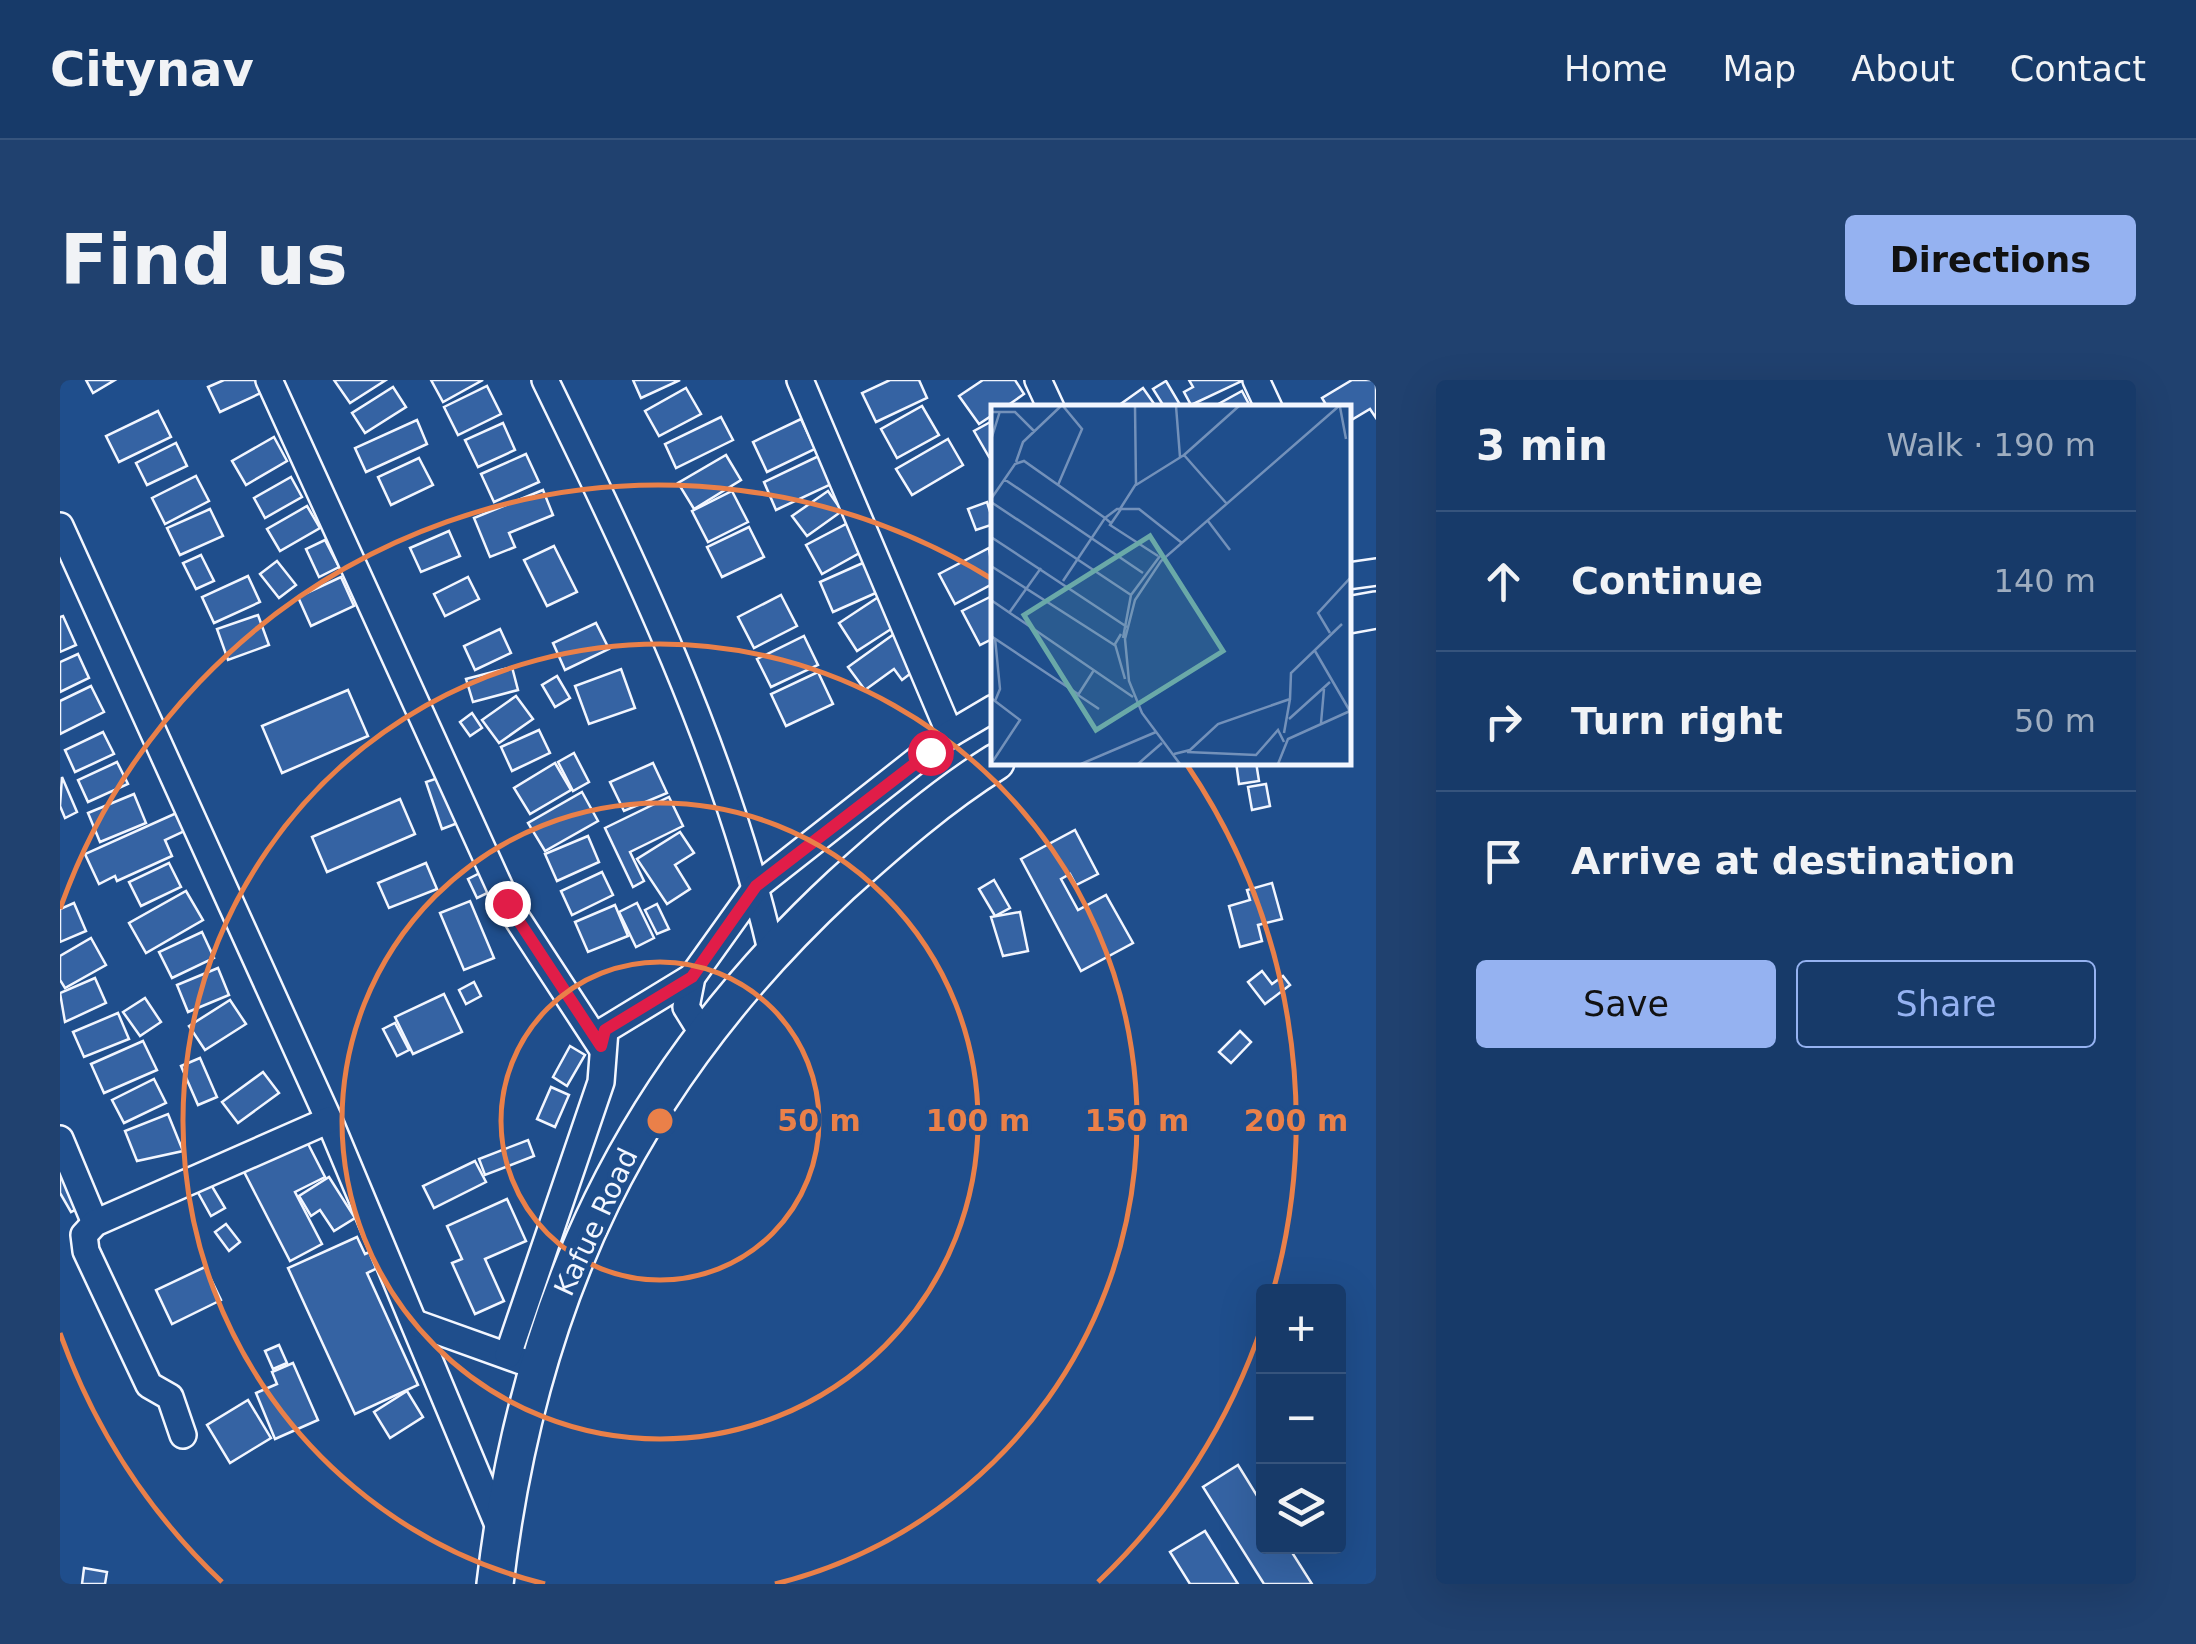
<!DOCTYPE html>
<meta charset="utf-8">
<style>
:root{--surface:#173a69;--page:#20416f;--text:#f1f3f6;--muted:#9eadc0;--line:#36547d;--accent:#95b2f1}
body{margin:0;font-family:"DejaVu Sans",sans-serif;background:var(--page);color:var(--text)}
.controls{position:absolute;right:30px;bottom:30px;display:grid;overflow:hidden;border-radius:10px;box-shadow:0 10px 40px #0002}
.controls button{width:90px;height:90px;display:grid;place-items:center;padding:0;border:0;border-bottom:2px solid var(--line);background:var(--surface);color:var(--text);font:50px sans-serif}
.stop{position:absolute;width:30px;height:30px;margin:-22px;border:8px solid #e11d48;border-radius:50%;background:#fff}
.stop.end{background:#e11d48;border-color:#fff;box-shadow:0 2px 10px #0008}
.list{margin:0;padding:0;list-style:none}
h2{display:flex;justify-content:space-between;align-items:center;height:130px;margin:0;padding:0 40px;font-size:42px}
h2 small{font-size:32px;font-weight:400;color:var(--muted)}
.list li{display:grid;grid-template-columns:65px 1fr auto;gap:30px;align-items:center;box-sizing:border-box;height:140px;padding:0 40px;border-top:2px solid var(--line)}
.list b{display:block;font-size:38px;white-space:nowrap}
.list em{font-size:32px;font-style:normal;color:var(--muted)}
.actions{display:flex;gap:20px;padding:30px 40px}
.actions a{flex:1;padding:22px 0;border:2px solid var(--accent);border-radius:10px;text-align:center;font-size:35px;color:var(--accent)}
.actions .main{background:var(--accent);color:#111}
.icon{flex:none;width:55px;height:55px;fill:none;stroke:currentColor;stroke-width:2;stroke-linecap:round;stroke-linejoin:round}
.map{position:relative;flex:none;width:1316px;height:1204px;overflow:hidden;border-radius:10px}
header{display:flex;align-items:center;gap:60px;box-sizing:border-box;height:140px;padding:0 50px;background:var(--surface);border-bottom:2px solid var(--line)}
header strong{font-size:48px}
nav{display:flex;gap:55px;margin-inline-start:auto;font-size:35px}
.intro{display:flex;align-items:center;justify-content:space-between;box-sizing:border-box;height:240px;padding:0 60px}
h1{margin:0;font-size:70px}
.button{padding:25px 45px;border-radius:10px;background:var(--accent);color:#111;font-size:35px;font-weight:700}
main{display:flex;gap:60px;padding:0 60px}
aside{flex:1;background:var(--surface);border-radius:10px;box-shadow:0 10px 40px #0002}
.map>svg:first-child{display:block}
.building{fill:#3563a3;stroke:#f2f6ff;stroke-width:2.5}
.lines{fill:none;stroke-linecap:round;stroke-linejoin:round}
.minor-casing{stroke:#f2f6ff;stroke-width:30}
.highway-casing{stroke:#f2f6ff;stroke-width:40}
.minor{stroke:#1f4e8c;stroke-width:25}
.highway{stroke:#1f4e8c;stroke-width:35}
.route{stroke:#e11d48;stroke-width:12}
.ring{fill:none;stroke:#ea8049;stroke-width:5}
.labels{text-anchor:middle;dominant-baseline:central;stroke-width:8;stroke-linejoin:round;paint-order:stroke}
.street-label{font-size:28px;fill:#f2f6ff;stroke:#1f4e8c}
.inset-road{fill:none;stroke:#7391ba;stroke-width:2.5}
.view{fill:#6aa9a8;fill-opacity:0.15;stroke:#6aa9a8;stroke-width:5}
.inset-edge{fill:none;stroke:#f2f6ff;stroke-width:5}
.centre{fill:#ea8049;stroke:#1f4e8c;stroke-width:5}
.ring-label{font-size:30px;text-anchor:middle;font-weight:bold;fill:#ea8049;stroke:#1f4e8c;stroke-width:8;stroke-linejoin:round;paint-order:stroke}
</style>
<header>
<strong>Citynav</strong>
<nav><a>Home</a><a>Map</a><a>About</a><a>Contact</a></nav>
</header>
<div class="intro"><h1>Find us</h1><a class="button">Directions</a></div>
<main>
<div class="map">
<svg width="1316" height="1204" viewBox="0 0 1316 1204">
<rect width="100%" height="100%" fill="#1f4e8c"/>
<g class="building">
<polygon points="26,0 55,0 33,13"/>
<polygon points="164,0 195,0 201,13 160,32 148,7"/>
<polygon points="274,0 326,0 290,23"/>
<polygon points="371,0 423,0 383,22"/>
<polygon points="573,0 620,0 581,18"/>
<polygon points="830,0 859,0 867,18 816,42 802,13"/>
<polygon points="923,0 955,0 964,14 944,28 934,28 934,34 919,44 899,16"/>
<polygon points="1129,0 1181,0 1182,1 1131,25 1124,12 1133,7"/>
<polygon points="1292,0 1316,0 1316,38 1310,29 1288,42 1288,28 1268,28 1262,18"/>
<polygon points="1106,1 1122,28 1105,28 1093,9"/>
<polygon points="427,6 441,34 398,55 384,27"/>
<polygon points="333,7 346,27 305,53 292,33"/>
<polygon points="626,8 641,34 599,56 585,31"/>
<polygon points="1083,8 1097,28 1055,28"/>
<polygon points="1182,11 1191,28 1151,28"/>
<polygon points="862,26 879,55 837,78 821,49"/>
<polygon points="98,31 111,57 59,82 46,56"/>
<polygon points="661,37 673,60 616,88 605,64"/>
<polygon points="741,39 755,69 707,92 693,62"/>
<polygon points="357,40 367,64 306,92 295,68"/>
<polygon points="934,40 934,75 929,77 914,51"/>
<polygon points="443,43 455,70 418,87 405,60"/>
<polygon points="214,57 227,81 186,105 172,81"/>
<polygon points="888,59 903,85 852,115 836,89"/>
<polygon points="116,63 127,86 87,105 76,83"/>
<polygon points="765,73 778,101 716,130 704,102"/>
<polygon points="466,74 479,102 434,122 421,94"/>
<polygon points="666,75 681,100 634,129 618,103"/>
<polygon points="359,78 373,105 331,125 318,97"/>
<polygon points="136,96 149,121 105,144 92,118"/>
<polygon points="231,97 242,117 205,138 194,118"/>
<polygon points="483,110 493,135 449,153 455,167 430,177 414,138"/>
<polygon points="672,111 688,142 648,162 632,131"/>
<polygon points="768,111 782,131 747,156 732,136"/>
<polygon points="927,122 934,144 916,150 908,129"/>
<polygon points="247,126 260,148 220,171 207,149"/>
<polygon points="150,129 163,156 120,175 107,148"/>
<polygon points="788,143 803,171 762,194 746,165"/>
<polygon points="689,147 704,177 662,197 647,167"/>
<polygon points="389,151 400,176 361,192 350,168"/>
<polygon points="265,160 279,187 259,197 246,169"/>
<polygon points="494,166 517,212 487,226 464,180"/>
<polygon points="929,168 934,203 895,224 879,194"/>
<polygon points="141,175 154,201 136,209 123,183"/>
<polygon points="217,181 236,205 219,218 200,194"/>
<polygon points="805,182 818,212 773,232 760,202"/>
<polygon points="188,196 200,222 154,243 142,217"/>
<polygon points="281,197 294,226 251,246 238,217"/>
<polygon points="408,197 419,219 385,236 374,214"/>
<polygon points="823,214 842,242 797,271 779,243"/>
<polygon points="721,215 737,246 694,268 678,237"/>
<polygon points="934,215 934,258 920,265 902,231"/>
<polygon points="198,235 209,265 168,280 157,249"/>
<polygon points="3,236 16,265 0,272 0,237"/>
<polygon points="536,243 549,269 505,290 493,263"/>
<polygon points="440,249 451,273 415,290 404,266"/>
<polygon points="834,254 859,287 842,300 834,289 805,310 788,287"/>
<polygon points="744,256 758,285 711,307 697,279"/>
<polygon points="18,274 29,298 0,312 0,282"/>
<polygon points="452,287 458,310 413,322 406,299"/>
<polygon points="561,289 575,328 529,344 515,306"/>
<polygon points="758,292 773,324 726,346 711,314"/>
<polygon points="497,296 510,318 495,327 482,305"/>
<polygon points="31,306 44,332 0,354 0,321"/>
<polygon points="288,310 308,356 222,393 202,346"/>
<polygon points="456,316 473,339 439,363 422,340"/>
<polygon points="412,333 422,348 410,356 400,342"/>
<polygon points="479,350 490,373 452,391 441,367"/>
<polygon points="43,352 54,374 15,392 5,370"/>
<polygon points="514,373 529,402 513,411 498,382"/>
<polygon points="57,382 68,404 28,422 18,400"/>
<polygon points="1176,382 1196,382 1199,401 1179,404"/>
<polygon points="495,383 511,410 470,434 454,408"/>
<polygon points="593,383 607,413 564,431 550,402"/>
<polygon points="387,395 403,441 382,449 366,402"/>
<polygon points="2,397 17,432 5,438 0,426"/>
<polygon points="1206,404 1210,426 1192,430 1188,407"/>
<polygon points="522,412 538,441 485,471 468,443"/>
<polygon points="74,414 86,443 40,462 28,433"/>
<polygon points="609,417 623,446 570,472 584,501 573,507 545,448"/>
<polygon points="340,419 355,454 267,492 252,457"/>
<polygon points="121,431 129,449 105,460 112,476 57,501 55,496 39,504 25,474"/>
<polygon points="1015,450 1038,494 1016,505 1010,494 1001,499 1018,530 1046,515 1073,563 1021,591 961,479"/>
<polygon points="620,452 634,473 615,485 630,509 607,524 577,479"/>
<polygon points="528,456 539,482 497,501 485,474"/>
<polygon points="109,483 121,507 81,526 69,502"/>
<polygon points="366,483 377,509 329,528 318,503"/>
<polygon points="428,489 438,508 417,518 408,499"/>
<polygon points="542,492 553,515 512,535 501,511"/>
<polygon points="934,500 950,528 935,536 919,509"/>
<polygon points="1212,503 1222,539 1198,545 1202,561 1180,567 1169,526 1190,520 1187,510"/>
<polygon points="126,511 143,540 86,573 69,543"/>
<polygon points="410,521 434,578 404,590 380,533"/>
<polygon points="14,523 26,551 0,562 0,529"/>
<polygon points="577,523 594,558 576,567 559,532"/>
<polygon points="597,524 609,549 597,554 585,530"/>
<polygon points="555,525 568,556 528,572 515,542"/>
<polygon points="960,532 968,571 943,576 931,537"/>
<polygon points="142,552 154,578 112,598 99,572"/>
<polygon points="31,558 46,585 5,608 0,600 0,576"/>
<polygon points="158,588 169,615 128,632 117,605"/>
<polygon points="1202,591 1212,604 1223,596 1230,605 1205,624 1188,602"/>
<polygon points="35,598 46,623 5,642 0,613"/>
<polygon points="414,602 421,616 406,624 399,610"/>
<polygon points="384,614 402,652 353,674 335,637"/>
<polygon points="85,618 101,642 80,656 63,632"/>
<polygon points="170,620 186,644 145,670 129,646"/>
<polygon points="58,633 69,659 24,677 13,652"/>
<polygon points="335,643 349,670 337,676 323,649"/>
<polygon points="1180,651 1191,662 1171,683 1159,672"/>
<polygon points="83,661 97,690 44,713 31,684"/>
<polygon points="510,666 525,675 507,706 493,697"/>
<polygon points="140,678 157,717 138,725 121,686"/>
<polygon points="203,692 219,713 178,743 162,722"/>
<polygon points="94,699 106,723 64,743 52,720"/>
<polygon points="491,707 509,715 495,747 477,739"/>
<polygon points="108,734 123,771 77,781 65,751"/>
<polygon points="241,750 265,797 235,812 262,864 230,881 179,782"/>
<polygon points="468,760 474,776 425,795 419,779"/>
<polygon points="415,781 426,802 374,828 363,806"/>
<polygon points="6,789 26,824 11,832 0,813 0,792"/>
<polygon points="144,793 165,828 151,836 131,800"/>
<polygon points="269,797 295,838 274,851 260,830 251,836 239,816"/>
<polygon points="447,819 466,861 425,879 444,921 415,934 392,883 402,879 387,846"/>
<polygon points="166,844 180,862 169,871 155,852"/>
<polygon points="297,857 305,874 314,870 322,886 307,893 358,1005 295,1034 228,888"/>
<polygon points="145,887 161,920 112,944 96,910"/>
<polygon points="219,965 227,983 213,989 205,971"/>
<polygon points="233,983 258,1040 215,1059 196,1013 217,1004 212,992"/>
<polygon points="347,1011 363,1037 330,1058 314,1032"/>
<polygon points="188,1020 211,1058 170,1083 147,1045"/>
<polygon points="1178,1085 1204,1127 1204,1166 1228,1166 1252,1204 1204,1204 1143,1107"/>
<polygon points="1145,1151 1178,1204 1130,1204 1110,1172"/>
<polygon points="24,1188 47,1192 45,1204 22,1204"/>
</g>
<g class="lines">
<g class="minor-casing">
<g id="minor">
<polyline points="209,0 447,523 541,667"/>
<path d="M485 0C575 185 664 369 711 570"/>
<polyline points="740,0 890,354"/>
<polyline points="978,0 991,28"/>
<polyline points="1196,0 1209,28"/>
<polyline points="0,146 269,740 441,1152"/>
<polyline points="1288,196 1316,192"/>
<polyline points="644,656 626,627 632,597 697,506 890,354 934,328"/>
<polyline points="0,759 35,843"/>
<polyline points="358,944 461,981"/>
<polyline points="448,975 541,702 545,650 632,597"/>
<polyline points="123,1055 110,1017 89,1005 26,871 24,855 35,843 269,740"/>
</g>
</g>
<g class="highway-casing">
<g id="highway">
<polyline points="1288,235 1316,230"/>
<path d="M435 1204C468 921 571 700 781 505 830 461 880 417 936 382"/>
</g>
</g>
<use href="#minor" class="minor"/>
<use href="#highway" class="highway"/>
</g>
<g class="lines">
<polyline class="route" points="447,523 541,666 545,650 632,597 696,506 870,372"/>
</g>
<g class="ring">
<circle cx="600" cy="741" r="159"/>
<circle cx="600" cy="741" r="318"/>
<path d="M485 1204A477 477 0 1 1 715 1204"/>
<path d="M1203 943A636 636 0 0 1 1038 1202M162 1202A636 636 0 0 1 0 953M0 529A636 636 0 0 1 932 199M1127 385A636 636 0 0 1 1213 911"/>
</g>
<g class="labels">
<g class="street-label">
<text transform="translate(536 842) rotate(-65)">Kafue Road</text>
</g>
</g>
<g transform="translate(931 25)">
<rect width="360" height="360" fill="#1f4e8c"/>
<path class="inset-road" d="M185 1 189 52M349 2 355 34M0 7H24L44 27M0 35 9 6M193 50 248 1M25 57 32 37 70 1M13 74 152 168M67 80 91 24 72 1M145 80 193 50 236 99M0 94 24 59 33 56 114 113 126 104H148L191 138M0 97 140 190M129 104 145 79 144 1M130 104 119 120 167 151M217 116 239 145M0 132 136 222M0 161 125 241M72 176 114 113 120 118M0 195 142 292M18 208 50 163M339 228 327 208 360 172M130 229 124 239 134 274M0 231 87 289M4 233 9 284 4 296M132 233 140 190 169 151M324 246 360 308M103 265 87 290 108 304M0 293 29 315 0 359M298 314 339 277M330 318 333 284M293 328 299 294M196 347 265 350 287 325 293 337M183 349 199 345 227 319 299 294 300 268 351 219M90 359 165 327M147 359 171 338M189 359 151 308 138 276 134 234 144 195 170 156 348 1M287 359 297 334 359 306"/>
<path class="view" d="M159 131 232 246 105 325 33 210Z"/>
<rect width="360" height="360" class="inset-edge"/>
</g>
<circle cx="600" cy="741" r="15" class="centre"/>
<g class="ring-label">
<text x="759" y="751">50 m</text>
<text x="918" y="751">100 m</text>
<text x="1077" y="751">150 m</text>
<text x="1236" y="751">200 m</text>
</g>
</svg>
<div class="controls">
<button>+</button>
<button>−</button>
<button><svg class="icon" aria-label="layers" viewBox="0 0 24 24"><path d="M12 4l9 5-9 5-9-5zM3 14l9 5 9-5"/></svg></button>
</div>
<div class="stop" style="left:870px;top:372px"></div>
<div class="stop end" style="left:447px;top:523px"></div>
</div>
<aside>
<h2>3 min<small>Walk · 190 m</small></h2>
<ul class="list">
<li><svg class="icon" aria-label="ahead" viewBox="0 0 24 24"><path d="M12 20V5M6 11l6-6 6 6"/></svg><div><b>Continue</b></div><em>140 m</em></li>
<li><svg class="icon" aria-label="right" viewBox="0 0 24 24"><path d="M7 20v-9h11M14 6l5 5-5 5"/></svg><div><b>Turn right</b></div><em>50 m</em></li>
<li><svg class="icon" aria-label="arrive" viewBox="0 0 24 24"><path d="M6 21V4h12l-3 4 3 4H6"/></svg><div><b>Arrive at destination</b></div></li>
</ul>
<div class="actions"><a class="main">Save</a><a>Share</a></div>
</aside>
</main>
